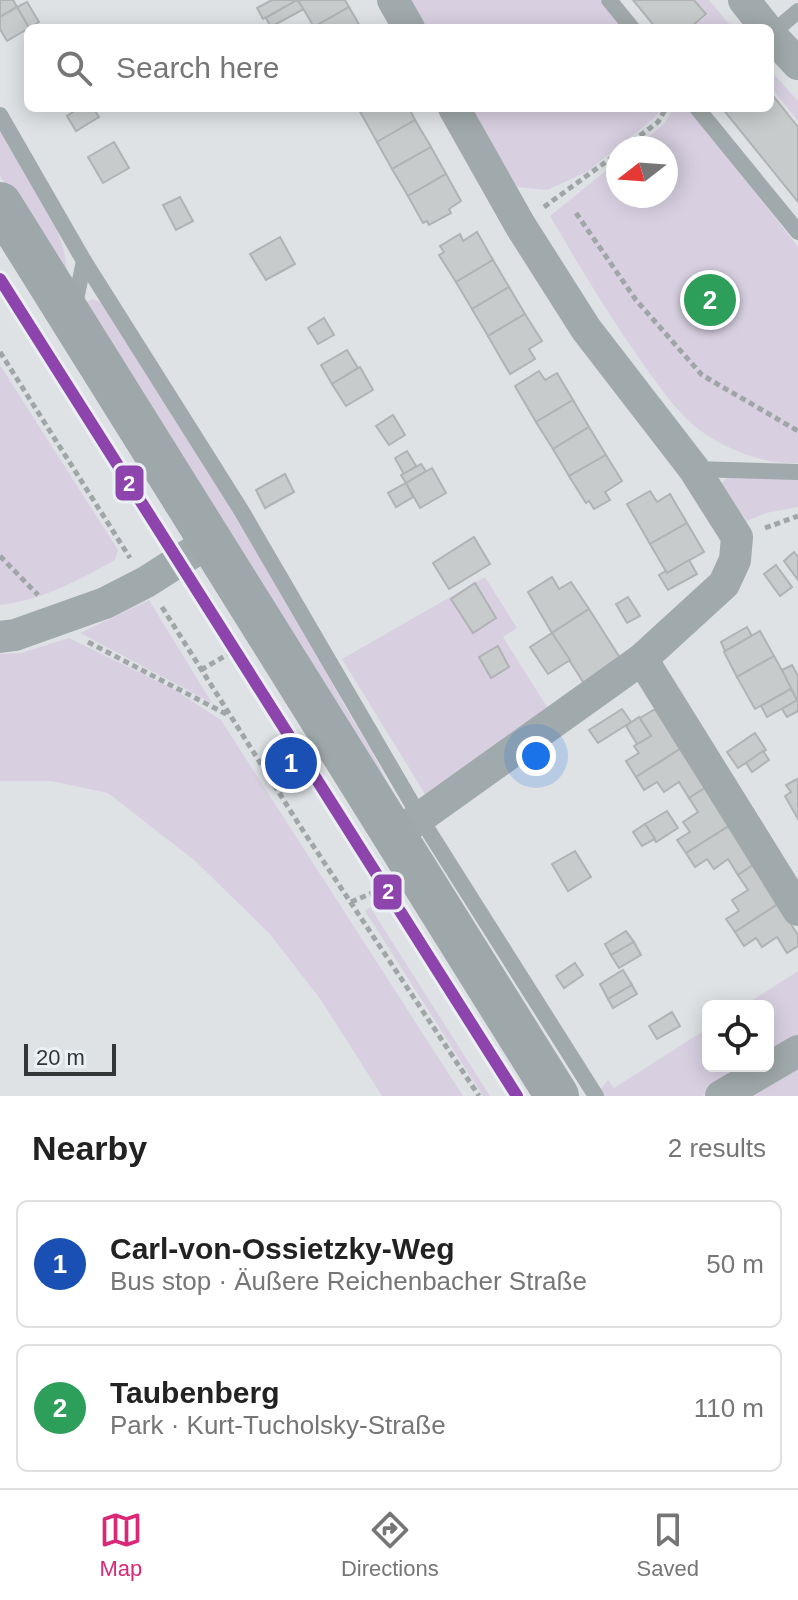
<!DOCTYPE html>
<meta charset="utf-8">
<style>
:root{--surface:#fff;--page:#f6f6f6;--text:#222;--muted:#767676;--line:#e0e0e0;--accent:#db2777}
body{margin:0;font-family:Arial,sans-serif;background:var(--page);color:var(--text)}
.controls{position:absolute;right:24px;bottom:24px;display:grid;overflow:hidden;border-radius:12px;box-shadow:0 4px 20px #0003}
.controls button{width:72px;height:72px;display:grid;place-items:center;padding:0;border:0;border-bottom:2px solid var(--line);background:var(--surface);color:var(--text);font:40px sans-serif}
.compass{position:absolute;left:606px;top:136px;width:72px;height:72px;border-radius:50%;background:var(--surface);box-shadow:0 4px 20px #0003;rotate:253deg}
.scale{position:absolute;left:24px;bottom:20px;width:92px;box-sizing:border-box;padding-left:8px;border:4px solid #333637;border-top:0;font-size:22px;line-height:28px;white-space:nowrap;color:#333637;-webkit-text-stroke:6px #eaf0f4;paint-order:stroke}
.you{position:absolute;left:536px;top:756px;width:28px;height:28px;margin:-20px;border:6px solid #fff;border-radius:50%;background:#1a73e8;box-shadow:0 0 0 12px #1a73e833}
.badge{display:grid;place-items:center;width:52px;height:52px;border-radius:50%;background:var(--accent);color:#fff;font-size:26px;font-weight:700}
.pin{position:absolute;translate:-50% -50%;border:4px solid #fff;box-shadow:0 2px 8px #0006}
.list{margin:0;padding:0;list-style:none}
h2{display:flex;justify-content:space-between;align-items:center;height:104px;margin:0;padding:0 32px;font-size:34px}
h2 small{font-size:26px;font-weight:400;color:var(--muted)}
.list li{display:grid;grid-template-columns:52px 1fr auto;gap:24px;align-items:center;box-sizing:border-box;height:128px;margin:0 16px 16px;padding:0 16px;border:2px solid var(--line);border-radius:12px}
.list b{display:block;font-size:30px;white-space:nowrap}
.list p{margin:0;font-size:26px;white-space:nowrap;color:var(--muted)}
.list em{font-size:26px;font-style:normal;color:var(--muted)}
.icon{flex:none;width:44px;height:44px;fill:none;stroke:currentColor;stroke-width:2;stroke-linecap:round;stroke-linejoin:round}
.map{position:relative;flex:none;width:798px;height:1096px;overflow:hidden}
.search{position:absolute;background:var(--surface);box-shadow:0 4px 20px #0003;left:24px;right:24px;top:24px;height:88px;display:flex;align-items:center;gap:20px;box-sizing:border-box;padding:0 28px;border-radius:12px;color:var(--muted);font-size:30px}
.sheet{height:392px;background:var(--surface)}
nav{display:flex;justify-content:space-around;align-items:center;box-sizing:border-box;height:112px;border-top:2px solid var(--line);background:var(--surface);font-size:22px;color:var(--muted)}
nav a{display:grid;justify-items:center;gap:4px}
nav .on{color:var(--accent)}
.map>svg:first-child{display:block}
.green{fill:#d8d0e1}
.building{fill:#c8cbcc;stroke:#b0b2b4;stroke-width:2}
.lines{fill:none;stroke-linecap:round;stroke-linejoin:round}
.path{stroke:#a0a6a8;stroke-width:5;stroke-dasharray:6 4;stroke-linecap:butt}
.lane{stroke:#a0a9ab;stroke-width:16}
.street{stroke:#a0a9ab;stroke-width:32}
.secondary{stroke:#9ea8aa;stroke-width:44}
.tram-1-casing{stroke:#eaf0f4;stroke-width:18}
.tram-1{stroke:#8e44ad;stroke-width:12}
.line-badge{stroke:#eaf0f4;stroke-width:3}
.badge-label{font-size:22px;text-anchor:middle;font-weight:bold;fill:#fff}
</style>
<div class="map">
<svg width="798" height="1096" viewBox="0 0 798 1096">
<rect width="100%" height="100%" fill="#dfe2e5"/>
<g class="green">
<polygon points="408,0 600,0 623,28 424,28"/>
<polygon points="696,0 709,0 730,25 728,28 692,28 708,15"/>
<polygon points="770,70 798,101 798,121 770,86"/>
<polygon points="470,108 661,108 654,118 587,172 547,190 517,187"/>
<path d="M674 108H689L798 247V463C762 465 718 447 691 423 672 406 656 382 641 361 608 314 579 266 550 216L618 161V196H666V148H635L664 124Z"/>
<path d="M0 123C25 169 68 227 67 279L0 176Z"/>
<path d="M93 299 107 306C187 433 269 560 338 694 355 726 377 755 390 790L84 303Z"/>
<path d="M0 365 118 550 115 560C79 580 41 601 0 605Z"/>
<polygon points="740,476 769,479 798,478 798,507 766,513 747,521 721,485 726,478"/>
<polygon points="485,577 517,628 503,637 554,718 425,794 342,659"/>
<polygon points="149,600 212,703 80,633"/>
<polygon points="69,638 175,690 221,720 463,1096 382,1096 321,1000 269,933 195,861 108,793 51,781 0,781 0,654 21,653"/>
<polygon points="370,907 490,1096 483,1096 365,911"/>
<polygon points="798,971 798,1037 768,1055 768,1006 743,1006"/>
<polygon points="708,1028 708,1066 751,1066 702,1096 600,1096 598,1092 608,1080 614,1088"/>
<polygon points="798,1069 798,1096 753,1096"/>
</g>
<g class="building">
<polygon points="0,0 13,0 17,7 0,17"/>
<polygon points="272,0 297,0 263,19 257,8"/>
<polygon points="297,0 304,9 271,27 266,18"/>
<polygon points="298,0 345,0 349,7 314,27"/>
<polygon points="633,0 694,0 706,14 690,28 656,28"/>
<polygon points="27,2 39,22 29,28 17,7"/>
<polygon points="17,7 29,28 7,41 0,29 0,17"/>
<polygon points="349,7 361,28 314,28 314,27"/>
<polygon points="770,92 798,127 798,202 722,108 770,108"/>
<polygon points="79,108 93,108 99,117 76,131 67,116"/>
<polygon points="358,108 409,108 415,120 377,142"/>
<polygon points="415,120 431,147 392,169 377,142"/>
<polygon points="114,142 129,168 103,183 88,157"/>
<polygon points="431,147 446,174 408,196 392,169"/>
<polygon points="446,174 461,201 449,209 451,213 429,225 427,221 423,223 408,196"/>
<polygon points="180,197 193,221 176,230 163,205"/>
<polygon points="477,232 493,260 456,282 439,255 444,252 440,246 460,234 463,241"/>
<polygon points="280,237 295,264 266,280 250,254"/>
<polygon points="493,260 509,287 472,309 456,282"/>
<polygon points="509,287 525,314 488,336 472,309"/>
<polygon points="525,314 542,341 529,349 535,359 510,374 488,336"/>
<polygon points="324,318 334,335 318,344 308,328"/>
<polygon points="347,350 358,368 332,384 321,365"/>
<polygon points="360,367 373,390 346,406 332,384"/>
<polygon points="539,371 545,380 557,373 573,400 536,422 515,386"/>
<polygon points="573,400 589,427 553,449 536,422"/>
<polygon points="393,415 405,435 389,445 376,426"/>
<polygon points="589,427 606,455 569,476 553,449"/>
<polygon points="407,451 416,466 404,474 395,458"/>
<polygon points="606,455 622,481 605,492 610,500 594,509 589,501 586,503 569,476"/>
<polygon points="421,464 426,471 406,483 401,475"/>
<polygon points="432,468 446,493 420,508 406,483"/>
<polygon points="285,474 294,492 265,508 256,490"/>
<polygon points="406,483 413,497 396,507 388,493"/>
<polygon points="650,491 657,502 670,494 687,523 650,544 627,504"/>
<polygon points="687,523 704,552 667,573 650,544"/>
<polygon points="474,537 490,564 449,589 433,563"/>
<polygon points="794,552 798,557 798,580 784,561"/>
<polygon points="689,560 697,574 668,590 659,575 666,571 667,573"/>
<polygon points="776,565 792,587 780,596 764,574"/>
<polygon points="552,577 559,589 571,582 589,609 552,633 528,592"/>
<polygon points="475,583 496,618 473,633 451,599"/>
<polygon points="628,597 640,616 627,623 616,604"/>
<polygon points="589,609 622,661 585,685 552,633"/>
<polygon points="747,627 752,636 725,651 721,642"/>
<polygon points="760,631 774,656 737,677 724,652"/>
<polygon points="552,633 570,660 548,674 530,647"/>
<polygon points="498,646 509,667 491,678 479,657"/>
<polygon points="774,656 792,688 755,709 737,677"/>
<polygon points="792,665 798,676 798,711 787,717 782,709 797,700 782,670"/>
<polygon points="791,689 797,700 767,717 761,706"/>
<polygon points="622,709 631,722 598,743 589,730"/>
<polygon points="655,709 680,749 636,777 626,761 639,753 634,746 651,736 640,718"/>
<polygon points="639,717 651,736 637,744 626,726"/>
<polygon points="755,733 766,750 738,768 727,752"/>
<polygon points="680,749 705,788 689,798 679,782 664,792 657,782 644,790 636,777"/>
<polygon points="763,751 769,760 752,772 746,763"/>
<polygon points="797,779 798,780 798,819 785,796 791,792 786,785"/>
<polygon points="705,788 729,826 686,853 677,840 690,832 683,822 698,812 689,798"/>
<polygon points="667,811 678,828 656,842 645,824"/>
<polygon points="645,824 655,839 642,846 633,832"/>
<polygon points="729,826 753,865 738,875 728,859 714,869 707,859 695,867 686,853"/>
<polygon points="575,851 591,877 568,891 552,864"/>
<polygon points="753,865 778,904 735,932 726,919 739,911 732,900 748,890 738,875"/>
<polygon points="778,904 798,935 798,946 787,953 777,937 762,947 756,938 744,946 735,932"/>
<polygon points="626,931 634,942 611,955 605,944"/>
<polygon points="634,942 641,955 619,968 611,955"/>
<polygon points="575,963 583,975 564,988 556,976"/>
<polygon points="623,970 632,985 608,999 600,984"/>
<polygon points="632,985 637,994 613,1008 608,999"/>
<polygon points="672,1012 680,1026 657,1039 649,1026"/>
</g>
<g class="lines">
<g class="path">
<polyline points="624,148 658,122 666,108"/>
<polyline points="544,207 618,153"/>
<polyline points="576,213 636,300 702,375 798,431"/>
<polyline points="0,352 130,558"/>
<polyline points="765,528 798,516"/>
<polyline points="0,556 38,595"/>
<polyline points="162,607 300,826 479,1096"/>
<polyline points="88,642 228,715"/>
<polyline points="201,670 235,650"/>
<polyline points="351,902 386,887"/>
</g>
<g class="lane">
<polyline points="609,0 632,28"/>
<polyline points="770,35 798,11"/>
<polyline points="697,108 798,232"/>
<polyline points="0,115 84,261 74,309"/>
<polyline points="84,261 241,510 421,819 596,1096"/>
<polyline points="694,469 798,472"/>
</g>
<g class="street">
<polyline points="393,0 409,28"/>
<polyline points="744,0 766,28"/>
<polyline points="770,34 798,64"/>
<polyline points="0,637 15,635 105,603 146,582 212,540"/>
<polyline points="642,659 798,910"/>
<polyline points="394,836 642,659 724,584 735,560 737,537 694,469 586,329 520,225 454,108"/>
<polyline points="721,1096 798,1051"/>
</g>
<polyline class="secondary" points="0,204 557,1096"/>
<g class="tram-1-casing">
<polyline id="tram-1" points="0,279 517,1096"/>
</g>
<use href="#tram-1" class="tram-1"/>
</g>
<g class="line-badge">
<rect x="114" y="464" width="31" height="38" rx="8" fill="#8e44ad"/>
<rect x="372" y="873" width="31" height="38" rx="8" fill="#8e44ad"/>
</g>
<g class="badge-label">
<text x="129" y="491">2</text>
<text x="388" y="899">2</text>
</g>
</svg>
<div class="controls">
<button><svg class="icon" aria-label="locate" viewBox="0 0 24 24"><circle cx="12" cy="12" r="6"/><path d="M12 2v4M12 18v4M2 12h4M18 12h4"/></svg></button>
</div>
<svg class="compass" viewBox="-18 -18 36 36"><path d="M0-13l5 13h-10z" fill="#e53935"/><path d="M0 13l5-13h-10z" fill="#767676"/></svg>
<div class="scale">20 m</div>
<div class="you"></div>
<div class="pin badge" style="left:291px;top:763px;background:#1a4fb4">1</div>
<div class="pin badge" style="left:710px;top:300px;background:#2e9e5b">2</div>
<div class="search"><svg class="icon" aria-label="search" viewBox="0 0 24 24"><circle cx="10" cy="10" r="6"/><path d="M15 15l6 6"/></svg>Search here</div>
</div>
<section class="sheet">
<h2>Nearby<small>2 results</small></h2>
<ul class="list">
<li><span class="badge" style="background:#1a4fb4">1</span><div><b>Carl-von-Ossietzky-Weg</b><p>Bus stop · Äußere Reichenbacher Straße</p></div><em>50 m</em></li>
<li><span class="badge" style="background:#2e9e5b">2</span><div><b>Taubenberg</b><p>Park · Kurt-Tucholsky-Straße</p></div><em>110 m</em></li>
</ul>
</section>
<nav>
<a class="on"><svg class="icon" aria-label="map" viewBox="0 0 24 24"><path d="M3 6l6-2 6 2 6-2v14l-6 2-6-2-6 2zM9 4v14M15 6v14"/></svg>Map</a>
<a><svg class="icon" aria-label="directions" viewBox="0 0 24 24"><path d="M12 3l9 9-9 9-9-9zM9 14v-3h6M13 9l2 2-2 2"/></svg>Directions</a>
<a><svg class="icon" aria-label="saved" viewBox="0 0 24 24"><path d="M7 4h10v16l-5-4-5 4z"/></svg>Saved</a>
</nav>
